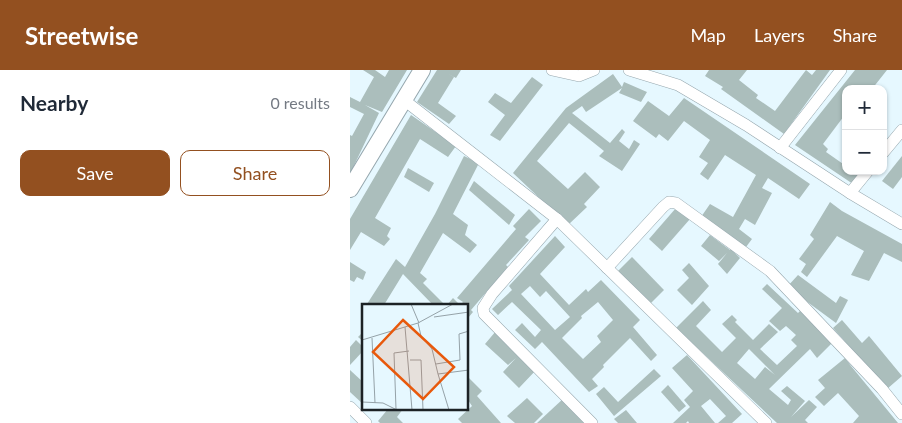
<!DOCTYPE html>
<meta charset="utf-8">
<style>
:root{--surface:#fff;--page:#f6f6f7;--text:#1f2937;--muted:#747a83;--line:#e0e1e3;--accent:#935020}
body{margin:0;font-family:Lato,sans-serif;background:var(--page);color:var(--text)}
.controls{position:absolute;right:15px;top:15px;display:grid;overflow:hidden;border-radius:10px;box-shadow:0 1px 4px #0004}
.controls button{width:45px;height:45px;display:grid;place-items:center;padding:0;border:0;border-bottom:1px solid var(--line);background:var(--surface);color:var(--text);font:25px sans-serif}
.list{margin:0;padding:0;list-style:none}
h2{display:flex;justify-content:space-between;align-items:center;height:65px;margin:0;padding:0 20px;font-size:21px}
h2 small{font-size:16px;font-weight:400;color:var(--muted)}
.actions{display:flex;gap:10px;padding:15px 20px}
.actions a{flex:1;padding:11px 0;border:1px solid var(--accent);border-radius:10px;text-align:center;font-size:18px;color:var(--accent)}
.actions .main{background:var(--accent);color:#fff}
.map{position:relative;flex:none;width:552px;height:353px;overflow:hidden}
header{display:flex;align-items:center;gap:30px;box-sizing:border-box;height:70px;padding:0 25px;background:var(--accent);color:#fff}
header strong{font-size:24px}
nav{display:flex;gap:28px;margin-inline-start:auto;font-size:18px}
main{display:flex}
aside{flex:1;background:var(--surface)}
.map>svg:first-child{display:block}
.building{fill:#abbebc;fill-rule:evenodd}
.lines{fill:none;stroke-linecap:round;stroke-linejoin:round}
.street-casing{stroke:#96a7ae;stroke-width:12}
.secondary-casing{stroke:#96a7ae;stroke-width:18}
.street{stroke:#fff;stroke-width:11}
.secondary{stroke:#fff;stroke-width:16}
.inset-road{fill:none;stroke:#95a2a8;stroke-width:1}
.view{fill:#e8590c;fill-opacity:0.15;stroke:#e8590c;stroke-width:2.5}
.inset-edge{fill:none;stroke:#1c2225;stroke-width:2.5}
</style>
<header>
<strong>Streetwise</strong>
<nav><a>Map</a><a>Layers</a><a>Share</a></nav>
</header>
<main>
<aside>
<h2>Nearby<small>0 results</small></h2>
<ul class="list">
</ul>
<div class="actions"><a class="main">Save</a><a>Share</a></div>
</aside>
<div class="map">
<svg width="552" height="353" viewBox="0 0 552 353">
<rect width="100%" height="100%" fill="#e6f8ff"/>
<g class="building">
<polygon points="13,0 25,0 35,7 39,0 57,0 32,42 15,35 29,43 0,104 0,65 2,66 14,44 0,37 0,27 10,32 24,7"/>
<polygon points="87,0 111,0 106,8 97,3 104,7 88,33 106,46 99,54 67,32"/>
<polygon points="359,0 397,0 389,10 408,25 406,28 425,41 456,0 462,5 466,0 480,0 434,64 371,19 373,17 355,6"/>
<polygon points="505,0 537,0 522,19 496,19 496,47 494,46 473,74 478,79 476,82 496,96 496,101 507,101 511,104 503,114 445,75"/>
<polygon points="263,4 272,17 274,12 297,22 291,32 269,23 272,18 236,42 232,36 222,43 260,73 272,59 275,62 269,71 279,79 284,70 290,74 272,101 249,86 254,81 219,53 187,91 218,119 235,102 250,117 234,134 237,137 218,155 163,103 216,38"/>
<polygon points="182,7 193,15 150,71 140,65 155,45 138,32 145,23 161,33"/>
<polygon points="334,28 460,114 449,129 418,108 412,118 422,123 405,155 395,149 389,159 402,169 396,177 351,147 360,134 383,147 406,105 375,85 358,110 350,104 358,93 349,87 360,70 334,51 318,71 309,64 306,68 283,51 298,31 319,46"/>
<polygon points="61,45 106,76 98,87 70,69 25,148 41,158 37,166 40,169 34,176 11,162 0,180 0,149"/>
<polygon points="114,86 129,93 103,144 118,155 115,165 127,175 120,183 93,163 70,203 77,209 73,213 95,235 83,235 53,204 34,235 17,234 46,189 55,197 85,144"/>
<polygon points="552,86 552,107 543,119 532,111"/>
<polygon points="58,98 84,113 79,122 54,107"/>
<polygon points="124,111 165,145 159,155 119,120"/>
<polygon points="480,132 492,141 552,174 552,192 534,183 519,211 501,205 514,181 487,166 457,207 451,202 456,194 449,189 464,169 460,165"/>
<polygon points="326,138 340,149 312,181 299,169"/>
<polygon points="179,139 191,151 175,167 179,170 156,195 158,197 121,240 123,242 118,248 118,235 110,235 113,232 107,228 166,159 163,156"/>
<polygon points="360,165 380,180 381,179 390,188 377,204 368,194 377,183 369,191 351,176"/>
<path d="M205 166 215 177 190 204 219 235 236 219 238 222 251 210 290 250 283 257 307 285 301 291 280 268 253 295 254 297 242 309 248 316 239 322 192 272 185 279 165 260 172 253 185 267 191 260 162 232 148 245 142 239 162 220 159 216ZM180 216 190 227 196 221 220 247 205 260 171 224ZM248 232 263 250 247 266 251 272 233 289 212 268 232 248 231 246Z"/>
<polygon points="282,187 314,220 300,234 268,201"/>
<polygon points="0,192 16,202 13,210 7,207 4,212 0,210"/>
<polygon points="339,193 359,216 342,235 327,220 339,208 332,200"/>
<polygon points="448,205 486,233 490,226 498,230 486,253 437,217"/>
<path d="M417 214 448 243 450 241 482 273 467 288 460 279 419 319 438 335 441 330 431 321 437 316 455 331 441 347 459 330 467 337 455 350 458 353H427L326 258 353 231 361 240 346 256 372 282 386 268 372 254 382 245 387 250 385 252 403 270 419 254 428 262 410 279 427 295 447 276 441 270 446 265 436 256 430 261 419 251 432 238 412 219ZM399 279 425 305 415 297 405 309 387 293Z"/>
<polygon points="103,228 109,234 108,235 97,235"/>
<polygon points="492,250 512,273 519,266 552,306 537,319 483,258"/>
<polygon points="14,261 14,272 8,267"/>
<polygon points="146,261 187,299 169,318 153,302 166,288 158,295 135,274"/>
<polygon points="6,270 14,278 14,280 0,295 0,277"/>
<polygon points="337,285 392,344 382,353 368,353 376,346 360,329 351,336 365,353 339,353 338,351 336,353 323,353 340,337 334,330 343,321 322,298"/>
<polygon points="495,288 501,296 548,353 503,353 509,346 488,323 474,336 465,327 475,318 468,310"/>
<polygon points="304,299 311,306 264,346 246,324 254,317 268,332"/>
<polygon points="0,300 14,313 14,335 0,322"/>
<polygon points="118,307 132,321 127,326 151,353 112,353 108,349 122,336 118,330"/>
<polygon points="318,315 336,336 329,342 311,322"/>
<polygon points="177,328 193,344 184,353 165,353 157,346"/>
<polygon points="214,328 237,353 187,353"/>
<polygon points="38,339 53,339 47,347 53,353 30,353 28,351"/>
<polygon points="276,340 287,353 268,353 264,349"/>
</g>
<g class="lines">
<g class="street-casing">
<g id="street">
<polyline points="202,0 229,6 244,0"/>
<polyline points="279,0 328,15 396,55 500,123 518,101"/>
<polyline points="54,30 207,149 416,353"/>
<polyline points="430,78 491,0"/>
<polyline points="533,83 552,60"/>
<polyline points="500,123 552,154"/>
<polyline points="207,149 142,224 133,238 134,244 242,353"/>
<polyline points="257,198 313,137 319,132 326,133 420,201 532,319 552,344"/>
<polyline points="0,337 16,353"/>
</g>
</g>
<g class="secondary-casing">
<polyline id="secondary" points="0,119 72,0"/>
</g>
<use href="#street" class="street"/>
<use href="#secondary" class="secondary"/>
</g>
<g transform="translate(12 234)">
<rect width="106" height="106" fill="#e6f8ff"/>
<path class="inset-road" d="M49 0 57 19M72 13 107 8M56 19 59 32 70 45 76 70 107 66M43 23 50 106M10 34 13 99M0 36 56 19 91 0M48 56H59L61 106M74 60 98 56 97 30 107 27M76 70 87 106M0 98 21 99 35 106M34 105 32 49 47 47"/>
<path class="view" d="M41 16 92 63 61 95 11 48Z"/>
<rect width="106" height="106" class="inset-edge"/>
</g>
</svg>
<div class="controls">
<button>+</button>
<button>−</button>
</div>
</div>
</main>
